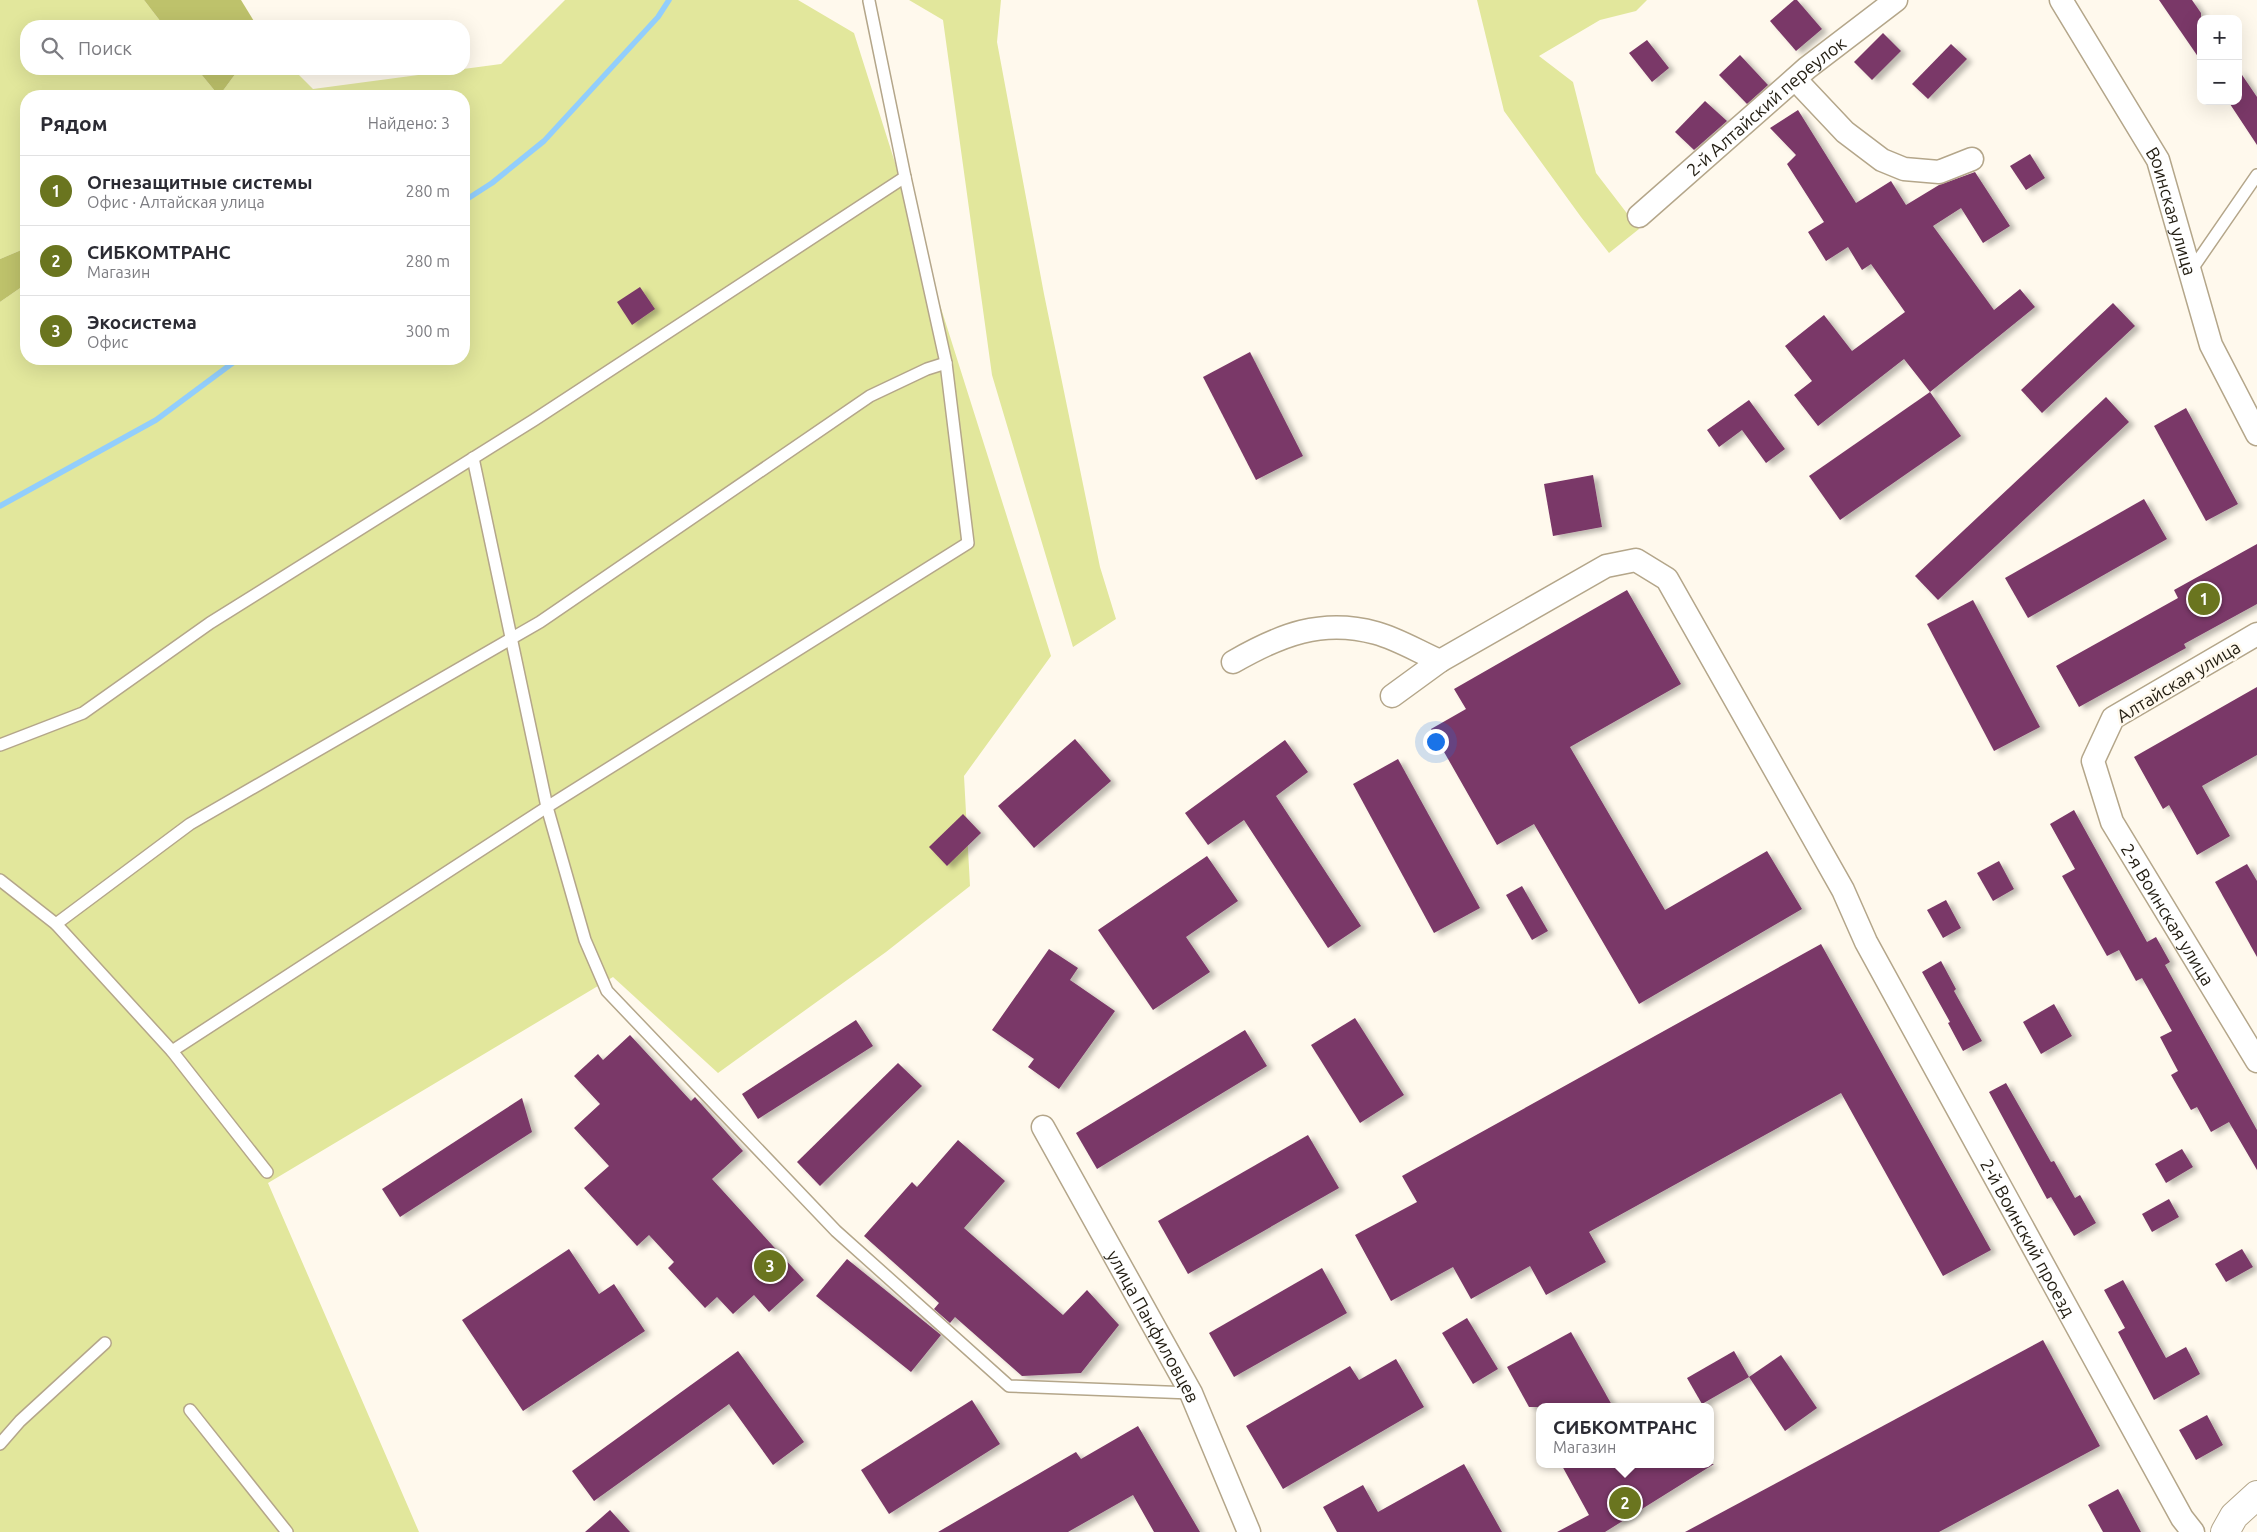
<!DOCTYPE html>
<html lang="ru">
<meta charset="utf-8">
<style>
:root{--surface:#fff;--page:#f2f2f3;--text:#2b2b33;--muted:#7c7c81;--line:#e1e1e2;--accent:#6a751f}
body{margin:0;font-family:Ubuntu,sans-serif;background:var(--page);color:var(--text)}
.controls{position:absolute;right:15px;top:15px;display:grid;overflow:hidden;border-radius:10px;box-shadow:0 5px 20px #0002}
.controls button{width:45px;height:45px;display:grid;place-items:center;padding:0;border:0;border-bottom:1px solid var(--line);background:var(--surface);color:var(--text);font:25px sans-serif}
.you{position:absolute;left:1435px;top:741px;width:18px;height:18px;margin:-12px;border:4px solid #fff;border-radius:50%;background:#1a73e8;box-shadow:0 0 0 8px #1a73e833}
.badge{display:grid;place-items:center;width:32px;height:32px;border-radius:50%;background:var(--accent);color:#fff;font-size:16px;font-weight:700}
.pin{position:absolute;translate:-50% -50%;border:2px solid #fff;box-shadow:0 1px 5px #0006}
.popup{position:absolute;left:1536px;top:1403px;width:178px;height:65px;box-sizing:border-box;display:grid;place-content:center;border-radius:10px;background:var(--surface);filter:drop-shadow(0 1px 4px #0005);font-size:16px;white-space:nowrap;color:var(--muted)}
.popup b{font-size:19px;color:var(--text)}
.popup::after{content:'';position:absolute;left:50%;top:100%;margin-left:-10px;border:10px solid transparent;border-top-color:var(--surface)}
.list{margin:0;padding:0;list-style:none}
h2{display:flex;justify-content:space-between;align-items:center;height:65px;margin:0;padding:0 20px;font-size:21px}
h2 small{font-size:16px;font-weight:400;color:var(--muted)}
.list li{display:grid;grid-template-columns:32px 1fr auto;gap:15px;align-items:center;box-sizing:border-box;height:70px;padding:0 20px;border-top:1px solid var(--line)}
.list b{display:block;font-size:19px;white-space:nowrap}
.list p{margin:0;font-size:16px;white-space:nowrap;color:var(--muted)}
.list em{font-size:16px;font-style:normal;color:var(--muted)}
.icon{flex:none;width:28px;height:28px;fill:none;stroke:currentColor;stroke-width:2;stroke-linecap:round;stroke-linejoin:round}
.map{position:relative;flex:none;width:2257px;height:1532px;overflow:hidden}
.search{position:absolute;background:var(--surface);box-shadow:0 5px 20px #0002;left:20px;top:20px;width:450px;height:55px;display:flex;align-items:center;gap:12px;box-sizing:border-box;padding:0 18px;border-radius:20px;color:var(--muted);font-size:19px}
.panel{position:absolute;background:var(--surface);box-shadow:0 5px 20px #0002;left:20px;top:90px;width:450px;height:275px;border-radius:20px}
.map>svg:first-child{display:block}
.green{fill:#e2e79c}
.forest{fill:#bec26b}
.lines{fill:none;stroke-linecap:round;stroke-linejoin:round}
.stream{stroke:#92cefc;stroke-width:5.5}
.building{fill:#7a3767;filter:url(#shadow)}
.service-casing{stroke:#b4a68a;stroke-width:14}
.minor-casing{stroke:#b4a68a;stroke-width:25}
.tertiary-casing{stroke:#b4a68a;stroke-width:30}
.service{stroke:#fff;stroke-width:11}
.minor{stroke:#fff;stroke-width:22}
.tertiary{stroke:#fff;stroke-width:28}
.labels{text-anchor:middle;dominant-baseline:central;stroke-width:5;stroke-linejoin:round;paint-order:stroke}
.street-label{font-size:18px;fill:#221d12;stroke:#fff9ed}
</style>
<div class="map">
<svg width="2257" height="1532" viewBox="0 0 2257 1532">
<defs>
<filter id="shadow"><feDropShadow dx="5.5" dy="3" stdDeviation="2.5" flood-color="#0004"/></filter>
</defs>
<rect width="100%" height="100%" fill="#fff9ed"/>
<g class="green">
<polygon points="0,0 144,0 164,26 26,26 26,69 197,69 219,96 239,69 293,69 313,89 501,64 565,0 798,0 854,33 1051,656 964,776 970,886 886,952 718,1073 613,977 268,1183 419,1532 0,1532 0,302 26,284 26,359 464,359 464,96 26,96 26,248 0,259"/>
<polygon points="909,0 1001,0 997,42 1044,294 1100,567 1116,619 1073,647 992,375 943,20"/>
<polygon points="1477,0 1647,0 1636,11 1600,20 1539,56 1573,82 1596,173 1639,229 1609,253 1581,217 1504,111"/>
</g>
<g class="forest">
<polygon points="144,0 241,0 257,26 164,26"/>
<polygon points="197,69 239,69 219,96"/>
<polygon points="26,248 26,284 0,302 0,259"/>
</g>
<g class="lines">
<g class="stream">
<polyline points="464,201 492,183 544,141 658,17 669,0"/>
<polyline points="0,506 156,420 238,359"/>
</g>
</g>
<g class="building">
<polygon points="1794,0 1797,0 1822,29 1796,51 1770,21"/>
<polygon points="2159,0 2192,0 2201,13 2201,61"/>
<polygon points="1883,33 1901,51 1872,80 1854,62"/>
<polygon points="1647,40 1669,68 1652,82 1629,53"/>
<polygon points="1951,44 1967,59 1928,99 1912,84"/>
<polygon points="1740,55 1768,85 1747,104 1719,75"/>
<polygon points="2238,69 2257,97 2257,145 2228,101 2238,101"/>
<polygon points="1705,101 1727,121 1694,150 1675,132"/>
<polygon points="1798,110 1856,203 1891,181 1906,205 1939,185 1975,172 2010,226 1983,243 1961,208 1933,226 1994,310 2020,289 2035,307 1930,392 1904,359 1818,426 1794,395 1812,381 1785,346 1824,315 1852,351 1905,312 1871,264 1862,270 1848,247 1826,261 1808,232 1824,222 1787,164 1796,155 1770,128"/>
<polygon points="2030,154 2045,178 2026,190 2010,166"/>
<polygon points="640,287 655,309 632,325 617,302"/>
<polygon points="2113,303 2135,326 2042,413 2021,390"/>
<polygon points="1250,352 1303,456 1256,480 1203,377"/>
<polygon points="1930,392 1961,436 1840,520 1809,476"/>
<polygon points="2106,397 2129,422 1938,600 1915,576"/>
<polygon points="1749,400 1785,449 1766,463 1742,430 1719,447 1707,430"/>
<polygon points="2186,408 2238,504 2206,521 2154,426"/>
<polygon points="1593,475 1602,527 1553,536 1544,484"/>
<polygon points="2144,499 2167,539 2028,618 2005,578"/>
<polygon points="2257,544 2257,604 2184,644 2186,648 2079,707 2056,666 2178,598 2174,590"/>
<polygon points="1627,590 1681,684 1570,747 1665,910 1767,851 1802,909 1639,1004 1534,824 1497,845 1431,729 1466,709 1454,689"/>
<polygon points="1973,600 2040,727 1994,751 1927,624"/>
<polygon points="2257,687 2257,755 2202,786 2230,836 2197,855 2169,805 2163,809 2134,757"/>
<polygon points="1075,739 1111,781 1034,848 998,806"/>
<polygon points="1285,740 1308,772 1276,796 1361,926 1328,948 1244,820 1208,845 1185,813"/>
<polygon points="1398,759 1480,908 1434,933 1353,784"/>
<polygon points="2074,810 2147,942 2156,937 2170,962 2165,965 2257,1130 2257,1170 2229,1122 2211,1132 2197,1107 2191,1110 2171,1075 2178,1071 2160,1037 2172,1031 2142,978 2136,981 2119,950 2107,956 2062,876 2075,869 2050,824"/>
<polygon points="963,814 981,833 947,866 929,847"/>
<polygon points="1207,856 1238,901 1186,937 1210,972 1153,1010 1098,930"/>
<polygon points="1999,861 2014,889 1993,901 1977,873"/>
<polygon points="2247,864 2257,881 2257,957 2215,882"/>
<polygon points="1522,886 1548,931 1532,940 1506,895"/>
<polygon points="1946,900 1961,928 1943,938 1927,910"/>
<polygon points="1821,944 1991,1250 1943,1276 1841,1093 1589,1232 1606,1262 1546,1295 1530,1266 1471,1299 1453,1267 1391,1301 1355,1235 1417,1202 1402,1176"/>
<polygon points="1049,949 1078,968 1070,980 1115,1011 1059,1089 1028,1067 1034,1059 992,1030"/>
<polygon points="1941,961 1956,989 1954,991 1982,1041 1963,1051 1948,1023 1950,1022 1922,972"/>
<polygon points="2054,1004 2072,1036 2041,1054 2023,1022"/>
<polygon points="1355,1018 1404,1095 1360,1123 1311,1045"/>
<polygon points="856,1020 873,1046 758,1119 742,1094"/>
<polygon points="1245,1030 1267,1066 1097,1169 1076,1133"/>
<polygon points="630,1035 691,1101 695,1097 743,1151 712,1179 804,1280 769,1312 754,1295 733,1314 717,1297 705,1308 668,1268 674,1262 649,1235 637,1246 584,1188 609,1166 574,1128 600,1104 574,1076 598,1054 603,1060"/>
<polygon points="898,1063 922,1086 820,1186 797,1162"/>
<polygon points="2006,1083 2051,1162 2054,1161 2075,1198 2080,1195 2096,1223 2074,1236 2051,1197 2047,1199 1989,1092"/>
<polygon points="522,1098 532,1132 400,1217 382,1189"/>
<polygon points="1308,1135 1339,1188 1188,1274 1158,1221"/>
<polygon points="958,1140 1005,1181 964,1228 1063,1315 1087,1290 1119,1325 1081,1373 1022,1376 955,1317 950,1323 934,1309 939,1303 864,1236 912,1182 917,1187"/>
<polygon points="2182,1149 2193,1167 2166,1183 2155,1164"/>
<polygon points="2169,1199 2179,1217 2152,1232 2142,1214"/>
<polygon points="569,1249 599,1294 614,1284 645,1331 523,1411 462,1320"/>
<polygon points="2242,1249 2253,1267 2226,1282 2215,1264"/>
<polygon points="847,1259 941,1335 911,1372 816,1296"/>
<polygon points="1322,1268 1347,1313 1234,1377 1209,1333"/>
<polygon points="2123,1280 2166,1358 2186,1347 2200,1374 2154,1400 2118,1332 2125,1328 2104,1290"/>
<polygon points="1467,1318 1498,1369 1473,1384 1442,1333"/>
<polygon points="1571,1332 1613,1407 1529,1407 1507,1367"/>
<polygon points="2043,1340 2100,1446 1939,1532 1685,1532"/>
<polygon points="738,1351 804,1442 773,1465 729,1404 594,1501 572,1471"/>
<polygon points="1734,1351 1749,1377 1702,1404 1687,1378"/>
<polygon points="1781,1355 1817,1408 1785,1431 1749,1377"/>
<polygon points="1396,1359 1424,1407 1283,1489 1246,1426 1350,1366 1359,1380"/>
<polygon points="972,1400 1000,1444 889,1514 861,1470"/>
<polygon points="2207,1415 2223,1445 2196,1460 2179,1430"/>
<polygon points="1138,1426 1200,1532 1154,1532 1133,1495 1068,1532 938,1532 1076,1452 1081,1459"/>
<polygon points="1464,1464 1502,1532 1337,1532 1323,1507 1363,1485 1378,1512"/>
<polygon points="1561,1464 1714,1464 1605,1532 1557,1532 1589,1515"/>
<polygon points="2118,1489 2141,1532 2103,1532 2088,1505"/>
<polygon points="610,1510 630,1532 585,1532"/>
</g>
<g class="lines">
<g class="service-casing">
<g id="service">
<polyline points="2190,272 2257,175"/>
<polyline points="473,458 547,807 585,940 607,991 836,1231 1009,1386 1191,1393"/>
<polyline points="0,745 83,713 210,623 534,420 905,177"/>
<polyline points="0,880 56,924 172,1051 267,1172"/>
<polyline points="56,924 190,824 540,622 870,396 927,369 946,363"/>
<polyline points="172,1051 547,807 968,543 946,363 905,177 869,1"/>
<polyline points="190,1410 287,1532"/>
<polyline points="0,1444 20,1421 105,1343"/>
</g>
</g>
<g class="minor-casing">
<g id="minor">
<path id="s1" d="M2061 0 2158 160 2211 345 2257 434"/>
<polyline points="1795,79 1845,132 1882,160 1904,169 1939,172 1972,159"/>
<path id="s2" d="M1639 216 1807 68 1896 0"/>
<path id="s3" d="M2257 634 2113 718 2093 761 2112 822 2257 1061"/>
<path d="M1233 662C1280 635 1322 618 1376 633 1398 639 1419 652 1440 661"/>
<path id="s4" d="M1392 696 1440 661 1606 566 1636 560 1667 579 1843 890 1866 942 2182 1518 2193 1532"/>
<path id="s5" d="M1043 1127 1191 1393 1249 1532"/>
</g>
</g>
<g class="tertiary-casing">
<polyline id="tertiary" points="2225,1532 2234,1516 2257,1495"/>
</g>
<use href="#service" class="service"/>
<use href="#minor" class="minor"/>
<use href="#tertiary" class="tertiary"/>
</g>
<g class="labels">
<g class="street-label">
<text stroke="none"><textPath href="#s2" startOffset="168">2-й Алтайский переулок</textPath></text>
<text stroke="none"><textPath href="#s1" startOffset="240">Воинская улица</textPath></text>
<text transform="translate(2178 681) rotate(-31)">Алтайская улица</text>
<text stroke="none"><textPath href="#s3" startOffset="386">2-я Воинская улица</textPath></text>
<text stroke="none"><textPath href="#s4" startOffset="1069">2-й Воинский проезд</textPath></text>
<text stroke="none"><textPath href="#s5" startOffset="228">улица Панфиловцев</textPath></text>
</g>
</g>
</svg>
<div class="controls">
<button>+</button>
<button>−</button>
</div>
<div class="you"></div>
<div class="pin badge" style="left:2204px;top:599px">1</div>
<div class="pin badge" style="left:1625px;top:1503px">2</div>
<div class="popup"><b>СИБКОМТРАНС</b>Магазин</div>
<div class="pin badge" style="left:770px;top:1266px">3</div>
<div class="search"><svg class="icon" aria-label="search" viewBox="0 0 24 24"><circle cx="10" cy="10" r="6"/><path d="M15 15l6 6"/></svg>Поиск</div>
<section class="panel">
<h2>Рядом<small>Найдено: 3</small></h2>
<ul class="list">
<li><span class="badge">1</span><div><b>Огнезащитные системы</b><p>Офис · Алтайская улица</p></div><em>280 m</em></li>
<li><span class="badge">2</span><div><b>СИБКОМТРАНС</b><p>Магазин</p></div><em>280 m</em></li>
<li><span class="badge">3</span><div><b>Экосистема</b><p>Офис</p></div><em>300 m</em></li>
</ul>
</section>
</div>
